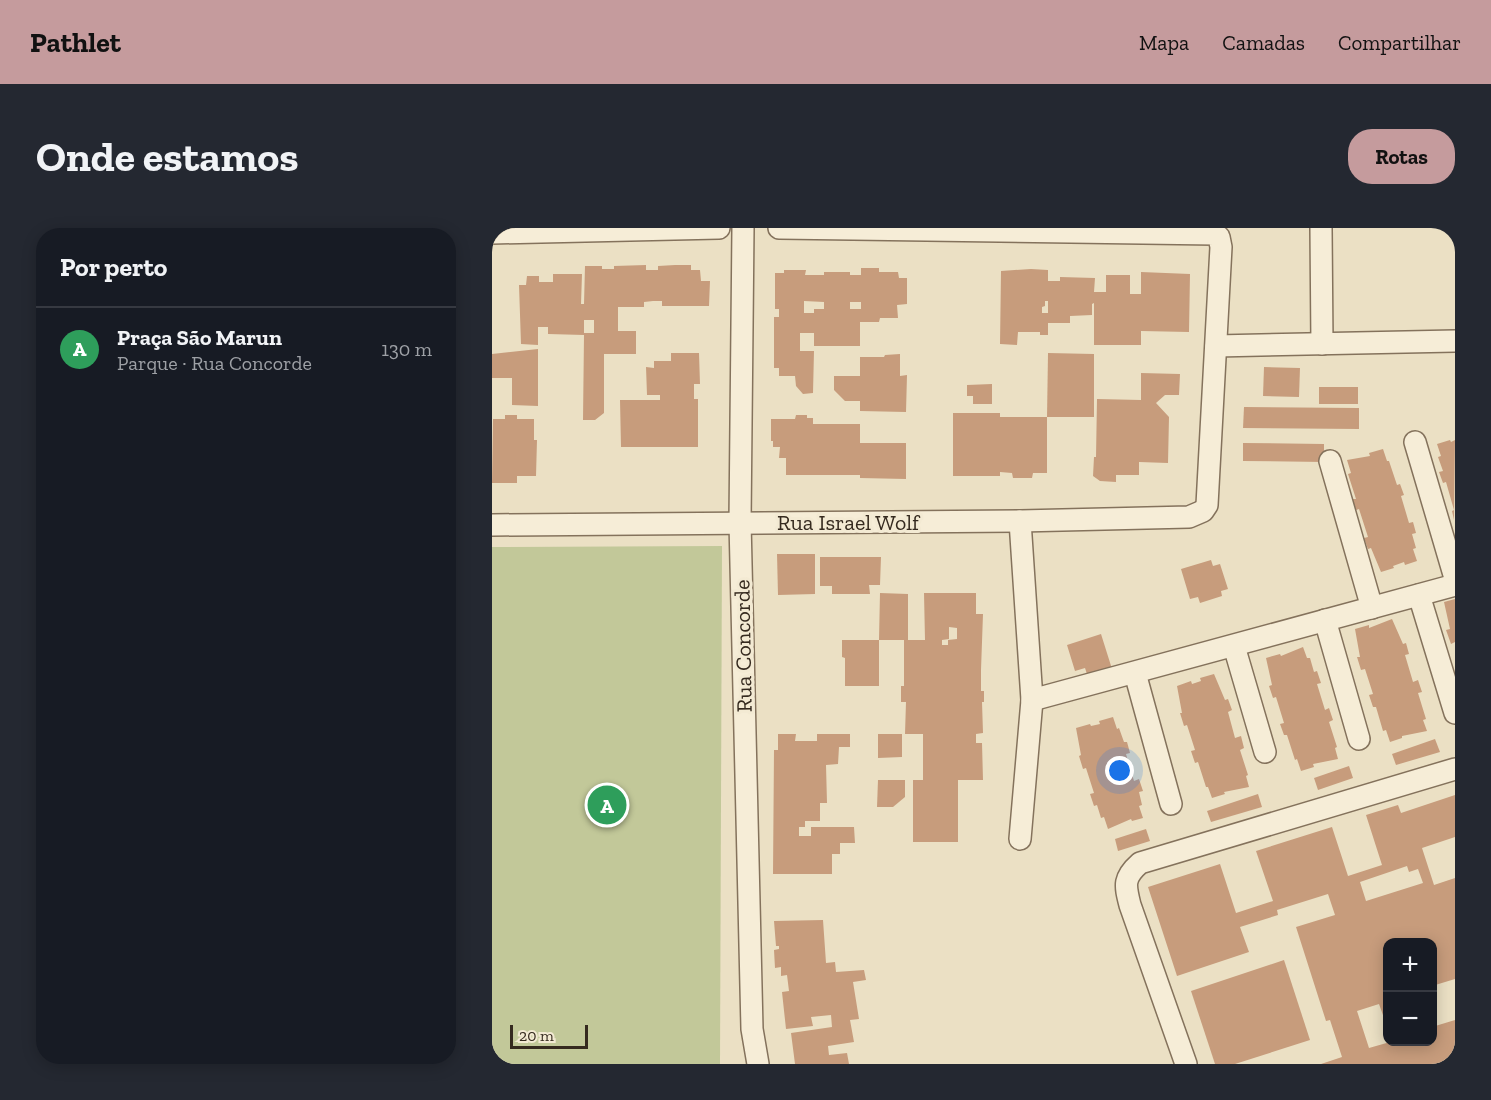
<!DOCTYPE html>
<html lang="pt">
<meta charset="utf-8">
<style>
:root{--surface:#171b24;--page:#242831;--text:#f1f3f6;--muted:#9ea1a6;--line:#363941;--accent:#c59b9d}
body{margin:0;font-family:"Zilla Slab",serif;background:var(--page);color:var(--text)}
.controls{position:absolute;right:18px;bottom:18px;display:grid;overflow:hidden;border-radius:12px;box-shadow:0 3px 15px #0003}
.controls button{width:54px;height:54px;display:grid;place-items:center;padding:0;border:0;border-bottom:2px solid var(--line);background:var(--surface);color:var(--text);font:30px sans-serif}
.scale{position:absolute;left:18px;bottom:15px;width:78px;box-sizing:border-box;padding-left:6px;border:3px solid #352a1f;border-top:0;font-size:16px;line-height:21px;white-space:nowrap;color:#352a1f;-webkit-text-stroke:4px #f3ead3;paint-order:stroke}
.you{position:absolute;left:628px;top:543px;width:21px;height:21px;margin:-15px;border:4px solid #fff;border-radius:50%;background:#1a73e8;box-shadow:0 0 0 9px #1a73e833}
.badge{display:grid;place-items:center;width:39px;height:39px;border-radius:50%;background:var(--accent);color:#fff;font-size:20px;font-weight:700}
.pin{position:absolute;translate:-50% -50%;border:3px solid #fff;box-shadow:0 2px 6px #0006}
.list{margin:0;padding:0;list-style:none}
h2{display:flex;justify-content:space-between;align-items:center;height:78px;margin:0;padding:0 24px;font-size:26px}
h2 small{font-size:20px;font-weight:400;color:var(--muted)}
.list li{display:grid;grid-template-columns:39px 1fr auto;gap:18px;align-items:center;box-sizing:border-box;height:84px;padding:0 24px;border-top:2px solid var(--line)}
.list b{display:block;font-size:22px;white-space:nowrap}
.list p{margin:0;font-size:20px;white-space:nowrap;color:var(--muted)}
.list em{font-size:20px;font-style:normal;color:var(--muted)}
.map{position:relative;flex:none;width:963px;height:836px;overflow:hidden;border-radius:24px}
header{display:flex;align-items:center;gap:36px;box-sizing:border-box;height:84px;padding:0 30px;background:var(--accent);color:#111}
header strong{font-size:28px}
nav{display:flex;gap:33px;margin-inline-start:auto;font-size:21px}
.intro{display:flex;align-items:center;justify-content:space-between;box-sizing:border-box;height:144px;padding:0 36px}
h1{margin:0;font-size:42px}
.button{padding:15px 27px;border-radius:24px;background:var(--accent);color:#111;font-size:21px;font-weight:700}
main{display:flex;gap:36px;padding:0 36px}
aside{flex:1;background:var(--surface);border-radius:24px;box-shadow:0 3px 15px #0003}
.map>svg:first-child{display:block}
.green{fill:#c2c899}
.building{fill:#c79c7c;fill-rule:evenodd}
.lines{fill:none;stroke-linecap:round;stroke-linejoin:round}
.street-casing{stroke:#84725c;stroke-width:24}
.street{stroke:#f6edd7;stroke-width:21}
.labels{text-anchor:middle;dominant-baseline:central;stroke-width:6;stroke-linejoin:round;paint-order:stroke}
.street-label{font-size:22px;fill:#352a1f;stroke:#f3ead3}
</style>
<header>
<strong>Pathlet</strong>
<nav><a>Mapa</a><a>Camadas</a><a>Compartilhar</a></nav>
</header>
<div class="intro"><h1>Onde estamos</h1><a class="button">Rotas</a></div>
<main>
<aside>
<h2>Por perto<small></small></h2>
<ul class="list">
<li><span class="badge" style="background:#2e9e5b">A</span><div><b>Praça São Marun</b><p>Parque · Rua Concorde</p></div><em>130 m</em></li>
</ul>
</aside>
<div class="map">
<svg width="963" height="836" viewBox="0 0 963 836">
<rect width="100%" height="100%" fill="#ebe0c4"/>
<polygon class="green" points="230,318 228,836 0,836 0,319"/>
<g class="building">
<path d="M154 37V42H166V38L183 37H199V42H208L209 53H218L217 78H170V73H161L152 74V79H126V103H144V126H112V185L103 192H91L92 107 56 106V99H46V117L29 116 27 57H34L35 48H47V54H61V46H90L89 76H92L93 38H110V41H122V38ZM92 92H102V105H92Z"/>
<path d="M369 40H387V44H406L407 50H415V76L405 77 406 90H388L387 94H368V118H322V105H308V123H322L321 165 311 166 304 158 303 148H287V140H282V89H287V81H283V45H292V42H314L313 47H332V44H358V47H369ZM312 73 332 74V81H322V85H312ZM358 74H369V81H358Z"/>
<path d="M539 41 556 42V53H568V49L603 50 602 64H614V47H638V66H649V44L698 46 697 104 649 103V117H602V75L600 76V87L578 88V95H556V107H548V104H526L525 117 508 116 509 43ZM553 73H556V85H550V79L553 78Z"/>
<polygon points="46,121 46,178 20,177 20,150 0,150 0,126"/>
<polygon points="179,125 207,125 208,156 202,156 202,171 206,171 206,219 129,219 128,172 168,172 168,167 155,167 154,139 162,140 162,133 179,133"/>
<polygon points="556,125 602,126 602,189 555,189"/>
<polygon points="408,126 408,148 415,147 414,184 368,183 368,173 353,173 342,162 342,148 368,148 368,129 392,129 393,127"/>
<polygon points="772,139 808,140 807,169 771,168"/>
<polygon points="649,145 688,146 687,167 673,167 664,175 677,189 676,235 647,234 647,247 624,247 624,254 608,253 601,248 602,229 604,229 605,171 649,172"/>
<polygon points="500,156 500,176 481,176 481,168 475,168 475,157"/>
<rect x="827" y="159" width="39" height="17"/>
<polygon points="752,179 867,180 867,201 751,200"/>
<polygon points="461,185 508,185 508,189 555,189 555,245 541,245 540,250 521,250 520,245 508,244 508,248 461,248"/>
<polygon points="13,187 25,187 25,191 42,191 42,212 45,212 44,248 25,248 25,255 0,255 1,191 13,191"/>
<polygon points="304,187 315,187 315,190 321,190 321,196 368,196 368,215 414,215 414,251 368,250 368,247 294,247 294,230 287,230 288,219 281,219 281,213 279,213 279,191 303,191"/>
<polygon points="958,212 959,214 963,212 962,292 960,283 962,282 954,254 951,255 947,244 951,243 946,229 949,228 945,216"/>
<polygon points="751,215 832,216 832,234 751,233"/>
<polygon points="891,221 895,233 897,233 905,257 908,256 912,267 909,268 917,295 921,294 924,305 920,306 924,320 921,321 925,333 913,337 912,334 901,338 902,340 889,344 879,320 876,321 872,310 876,309 867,281 864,282 860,271 864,271 856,246 859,245 855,232 878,228 877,225"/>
<polygon points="285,326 323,326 323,366 286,367"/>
<polygon points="328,329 389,329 388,357 377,357 378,366 340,366 340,358 328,358"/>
<polygon points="719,332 721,338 728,336 736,361 729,363 730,368 708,375 706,369 698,371 689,341"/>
<path d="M388 365 416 366V412H433L432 365H484V386H491L489 442V463H492V474H490L491 505 484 506V515H490L491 552H466V614H421V552H431V506H413L414 474H409V458H412V412H387ZM457 399 465 400V411L456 412V417H450V412L457 411Z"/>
<polygon points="963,371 963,414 959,416 954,402 958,401 952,374"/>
<polygon points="900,391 911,416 914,415 917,426 913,427 921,454 926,452 930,464 926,465 934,491 931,492 935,503 910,508 910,510 898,514 894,502 891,503 884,479 881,479 877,467 881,466 873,441 869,442 865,429 868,429 863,401 877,397 877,400"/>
<polygon points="609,406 620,441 596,449 593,440 583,443 575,417"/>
<polygon points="350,412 387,412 387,458 353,458 353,430 350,429"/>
<polygon points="811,419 815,430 818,430 822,444 825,443 829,455 825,456 833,482 837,480 841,492 837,494 845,519 843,520 846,531 821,536 822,539 809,543 805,531 803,532 795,507 792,507 788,496 792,495 784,469 781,470 777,458 780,457 774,430 788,426 789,428"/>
<polygon points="722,446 733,472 736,471 740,482 736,484 743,510 749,508 752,520 748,522 756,547 754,548 757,559 732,564 733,566 720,570 716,559 714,559 706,534 703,535 699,523 703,522 695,497 692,498 688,485 690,485 685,458 699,453 700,456 709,453 708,450"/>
<polygon points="621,489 625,501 627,500 632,514 635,514 638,525 634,526 642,553 647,551 651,563 647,564 650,577 647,578 651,590 640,593 639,591 616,601 612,589 609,590 605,577 602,578 598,566 602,565 594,540 591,541 587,528 589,527 584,500 598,496 599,498 608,496 607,493"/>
<polygon points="286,506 304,506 303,513 325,513 325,506 358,506 358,519 347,519 346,536 334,537 335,575 328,575 328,593 313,593 313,599 307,599 307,608 319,608 319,599 362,599 363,615 348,615 348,626 340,626 340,646 281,646 282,522 286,522"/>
<polygon points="386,506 410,506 410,529 386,530"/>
<polygon points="943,511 948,524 904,537 900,526"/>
<polygon points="857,538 861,550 826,562 822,550"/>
<polygon points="386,552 413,552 413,569 401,579 385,579"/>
<polygon points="766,566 770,579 719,594 715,583"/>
<path d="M963 567V609L930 620 942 657 963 650V751L940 758V714H896V801L887 776 865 783 877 820 898 814H940V799L963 792V833L953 836H829L850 829 838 792 834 793 804 699 843 687 836 666 785 682 786 687 748 699 757 724 685 748 656 659 728 636 744 685 781 673 764 623 840 599 856 648 890 637 874 587 906 577 909 585ZM915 638 917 644 926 641 931 655 874 673 868 654Z"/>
<polygon points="654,601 658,613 626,623 623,611"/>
<polygon points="331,692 334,735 343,734 344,744 372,742 374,752 361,754 367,791 358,792 362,814 336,818 337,827 355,825 357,836 303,836 299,805 340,799 339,787 319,789 321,798 294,801 290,764 297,763 295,747 289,748 289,739 283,740 282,722 287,721 287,718 284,718 282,693"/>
<polygon points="792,732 818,812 743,836 723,836 699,763"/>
</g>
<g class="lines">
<g class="street-casing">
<g id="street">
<polyline points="251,0 248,294 260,801 266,836"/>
<polyline points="829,0 830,116"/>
<polyline points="0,5 227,0"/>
<polyline points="724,118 963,113"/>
<polyline points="923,214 963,350"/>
<polyline points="838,233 880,380"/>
<polyline points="0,297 528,293 697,289 711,283 715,277 729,19 727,9 723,6 287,0"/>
<polyline points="927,367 963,485"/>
<polyline points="833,392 867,511"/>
<polyline points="742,418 773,524"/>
<polyline points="643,445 679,576"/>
<polyline points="540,472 963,357"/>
<polyline points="528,611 540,472 528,293"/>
<path d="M694 836 638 677C633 657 631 650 648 635L963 541"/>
</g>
</g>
<use href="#street" class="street"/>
</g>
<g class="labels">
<g class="street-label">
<text x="356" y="294">Rua Israel Wolf</text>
<text transform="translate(251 418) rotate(-91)">Rua Concorde</text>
</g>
</g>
</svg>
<div class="controls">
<button>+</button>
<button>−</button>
</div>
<div class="scale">20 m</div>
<div class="you"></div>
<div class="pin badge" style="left:115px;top:577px;background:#2e9e5b">A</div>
</div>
</main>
